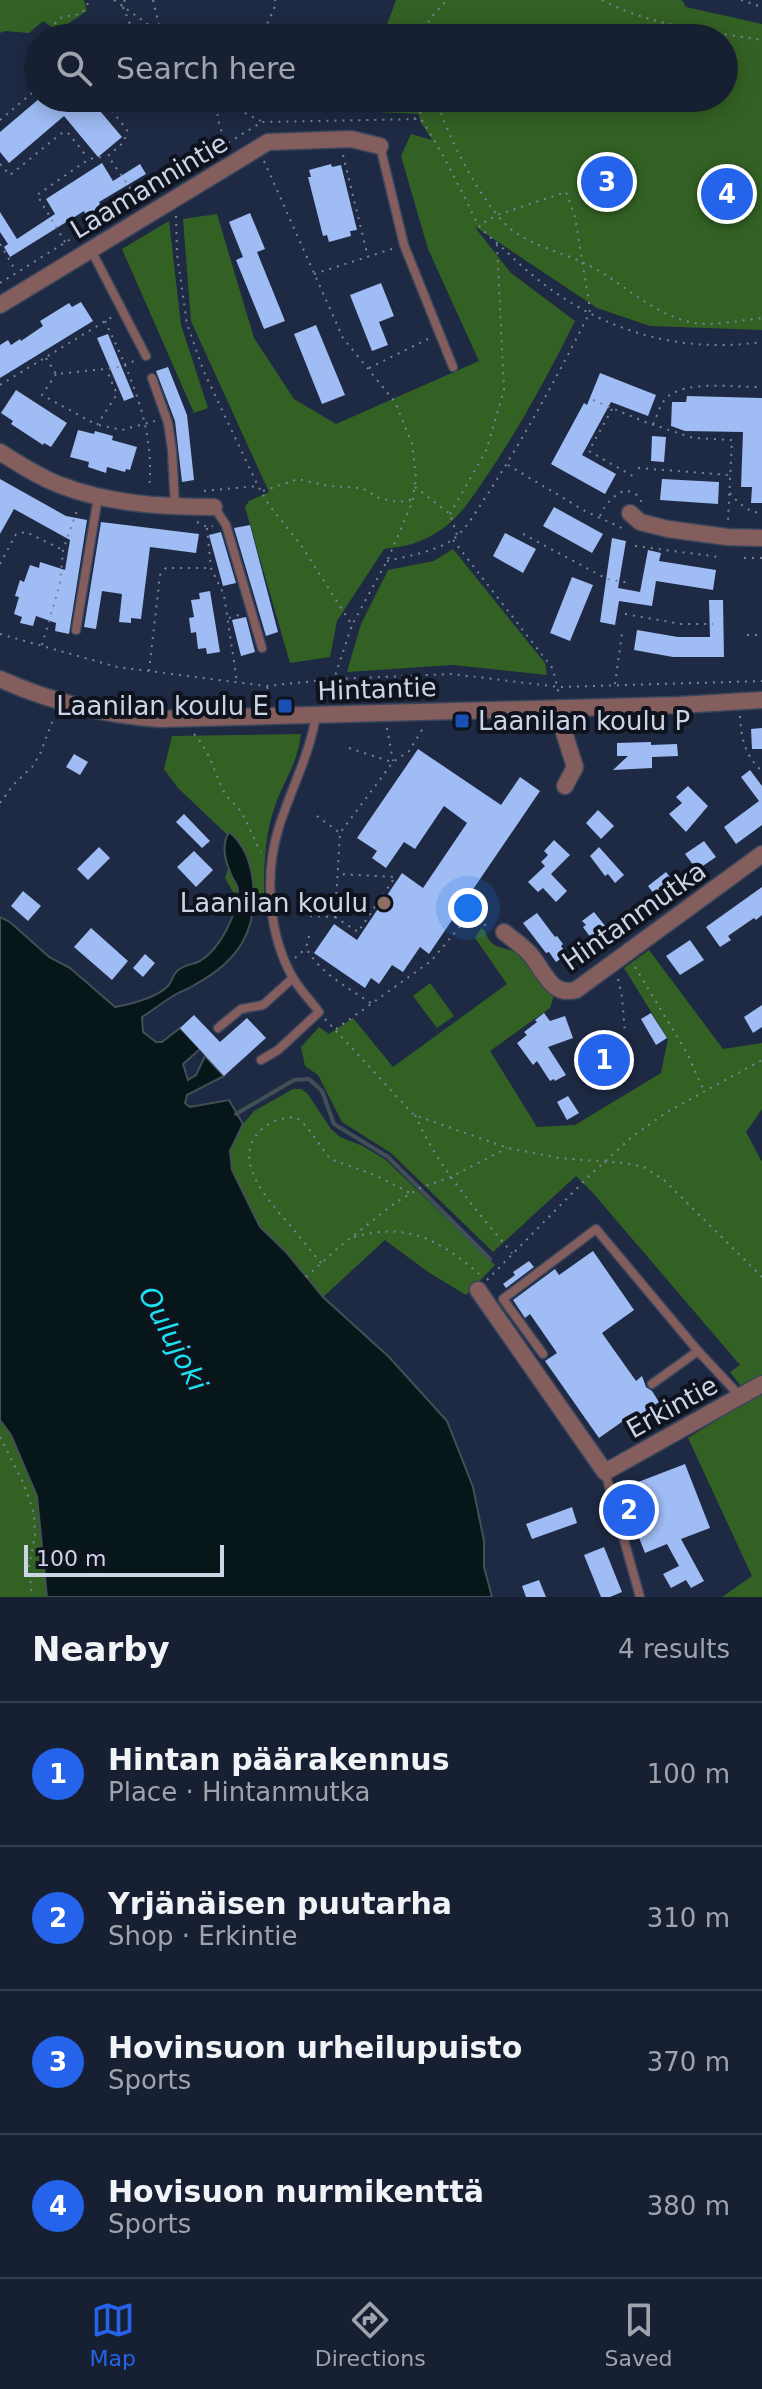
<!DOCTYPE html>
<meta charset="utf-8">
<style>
:root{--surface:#162032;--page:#1f283a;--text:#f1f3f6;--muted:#9ea3ac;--line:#353e4d;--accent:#2563eb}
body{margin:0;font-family:"DejaVu Sans",sans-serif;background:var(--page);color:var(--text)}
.scale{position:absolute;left:24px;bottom:20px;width:200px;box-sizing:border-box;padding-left:8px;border:4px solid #ccd5e5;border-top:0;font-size:22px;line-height:28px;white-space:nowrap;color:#ccd5e5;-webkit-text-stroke:6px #0e131e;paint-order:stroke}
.you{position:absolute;left:468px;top:908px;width:28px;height:28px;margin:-20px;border:6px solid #fff;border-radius:50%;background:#1a73e8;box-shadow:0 0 0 12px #1a73e833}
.badge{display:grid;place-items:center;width:52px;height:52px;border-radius:50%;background:var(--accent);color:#fff;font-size:26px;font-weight:700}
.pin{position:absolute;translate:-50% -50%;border:4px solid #fff;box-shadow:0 2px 8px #0006}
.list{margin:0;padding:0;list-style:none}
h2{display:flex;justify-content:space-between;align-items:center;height:104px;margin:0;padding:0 32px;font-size:34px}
h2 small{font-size:26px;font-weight:400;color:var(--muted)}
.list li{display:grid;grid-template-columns:52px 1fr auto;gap:24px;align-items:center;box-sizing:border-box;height:144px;padding:0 32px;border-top:2px solid var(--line)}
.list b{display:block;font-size:30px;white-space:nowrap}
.list p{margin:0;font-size:26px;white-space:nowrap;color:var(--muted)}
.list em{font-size:26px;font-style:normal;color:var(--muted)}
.icon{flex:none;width:44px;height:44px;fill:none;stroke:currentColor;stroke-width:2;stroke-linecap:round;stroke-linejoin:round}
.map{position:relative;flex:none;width:762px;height:1597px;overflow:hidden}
.search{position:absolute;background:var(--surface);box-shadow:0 4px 20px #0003;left:24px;right:24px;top:24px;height:88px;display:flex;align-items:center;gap:20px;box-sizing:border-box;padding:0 28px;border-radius:44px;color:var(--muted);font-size:30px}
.sheet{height:680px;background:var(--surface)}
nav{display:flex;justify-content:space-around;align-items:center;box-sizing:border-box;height:112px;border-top:2px solid var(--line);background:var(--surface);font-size:22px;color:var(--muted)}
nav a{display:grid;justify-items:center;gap:4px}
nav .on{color:var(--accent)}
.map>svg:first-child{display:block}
.green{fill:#336124}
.water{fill:#071719;stroke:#425056;stroke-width:2}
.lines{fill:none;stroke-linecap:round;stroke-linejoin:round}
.stream{stroke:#425056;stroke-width:4}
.building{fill:#9fbcf4}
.service-casing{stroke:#3a455d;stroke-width:11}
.minor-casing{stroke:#3a455d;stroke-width:19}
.tertiary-casing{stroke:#3a455d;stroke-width:19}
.path{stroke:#798397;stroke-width:2;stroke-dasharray:2 6;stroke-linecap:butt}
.service{stroke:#835e5d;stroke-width:8}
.minor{stroke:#835e5d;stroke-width:16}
.tertiary{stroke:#835e5d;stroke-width:16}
.transit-dot{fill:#1a4fb4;stroke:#0e131e;stroke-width:3}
.education-dot{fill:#8d6e63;stroke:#0e131e;stroke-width:3}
.labels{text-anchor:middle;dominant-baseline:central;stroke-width:8;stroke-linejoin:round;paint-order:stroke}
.street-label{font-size:26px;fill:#ccd5e5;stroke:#0e131e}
.poi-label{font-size:26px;fill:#ccd5e5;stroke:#0e131e;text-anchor:end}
.water-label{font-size:28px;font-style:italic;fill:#1ce0f0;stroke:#0e131e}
</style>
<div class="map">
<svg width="762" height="1597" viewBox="0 0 762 1597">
<rect width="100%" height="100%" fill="#1e2a43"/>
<g class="green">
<polygon points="0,0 84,0 87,11 69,23 55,29 43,21 29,33 5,31 0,33"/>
<path d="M396 0H682L686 7 762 24V330L650 326 597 308 474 226 511 273 575 321C548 375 520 427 486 477 473 496 461 516 442 529 424 542 405 547 384 549L337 621 330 657 290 663 245 507 249 501 269 492 191 321 183 219 217 214 254 338 294 399 336 424 479 361 428 249 401 156 411 134 432 140 420 121 419 114 356 111 361 98H724V38H382Z"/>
<polygon points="169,221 181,325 208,408 194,413 122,249"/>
<polygon points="453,549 545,663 547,675 453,665 347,672 361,624 388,570 434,561"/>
<path d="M301 734C297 767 282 782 273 812 264 841 264 870 264 900L233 892 225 878 236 843 178 788 164 769 172 736Z"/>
<path d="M481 928 485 931C491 952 506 945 521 955 531 961 545 985 554 995L550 1008 490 1051 537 1127 575 1125 661 1073 668 1039 624 968 649 950 723 1049 762 1043V1109L746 1132 762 1162V1597H722L752 1576 688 1438 751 1399 730 1372 740 1365 593 1193 576 1176 493 1252 391 1153 342 1122 318 1075 305 1066 301 1047 319 1027 329 1034 353 1018 393 1067 507 984 475 938Z"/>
<polygon points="430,983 454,1016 437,1028 413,996"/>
<polygon points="293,1089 301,1089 307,1093 331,1129 340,1137 363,1146 386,1160 495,1265 466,1295 428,1272 385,1240 323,1297 286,1252 260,1227 232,1170 230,1151 243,1124 254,1111"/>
<polygon points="0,1420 11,1435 37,1496 47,1597 0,1597"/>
</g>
<path class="water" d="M229 832C244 844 251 864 253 882 258 931 238 961 196 984 189 989 181 991 173 996 163 1002 153 1010 142 1017L143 1032 156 1042H162L180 1028 200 1049 183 1064 188 1080 196 1075 205 1056 224 1076 187 1095 185 1103 190 1107 229 1100 243 1124 230 1151 232 1170 260 1227 286 1252 323 1297 389 1357 447 1421 473 1487 484 1541V1567L492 1597H47L37 1496 11 1435 0 1420V917L10 922 49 957 70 968 115 1007C131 1004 154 999 167 987 172 983 172 976 177 971 183 965 192 965 200 961 220 949 237 915 238 891 238 884 233 881 231 874 225 861 221 845 229 832Z"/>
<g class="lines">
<polyline class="stream" points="236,1114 294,1080 309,1079 322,1091 334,1124 388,1157 490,1259"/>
</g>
<g class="building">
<polygon points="40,98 51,98 60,109 73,98 89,98 122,137 98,157 64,116 9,163 0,152 0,132"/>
<polygon points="102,163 113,181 140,164 146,174 99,202 101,206 86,216 84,211 10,257 4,247 8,244 0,232 0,212 17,239 55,214 46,199"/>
<polygon points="331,164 332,167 341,165 357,230 350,231 351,236 329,242 327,235 323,236 308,177 311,177 309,170"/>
<polygon points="250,213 265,249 257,252 285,321 264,329 236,260 243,257 229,222"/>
<polygon points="381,283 394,316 379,322 388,345 372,351 350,295"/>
<polygon points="81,302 93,321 0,378 0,345 8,340 11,345 20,339 21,341 43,326 40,321 69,303 72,307"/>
<polygon points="316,325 345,395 322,404 294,334"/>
<polygon points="108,334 134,397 124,401 97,338"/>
<polygon points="168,367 187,415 194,480 182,482 175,421 156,371"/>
<polygon points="600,373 656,395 648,416 611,402 582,455 616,474 605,494 551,464 584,403 587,405"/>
<polygon points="16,390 67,423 51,447 44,443 43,445 11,424 13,421 1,413"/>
<polygon points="687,396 762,398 762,503 751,503 752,487 741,487 743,432 685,431 671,426 672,402 686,402"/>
<polygon points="78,430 94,434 95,431 113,436 112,440 137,447 130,470 126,469 125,472 107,467 106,473 88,467 89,462 70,457"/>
<polygon points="652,436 666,437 664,462 651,461"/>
<polygon points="0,479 66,516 87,520 69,634 55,631 56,623 36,616 33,626 20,623 22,617 14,614 19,597 15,596 20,580 24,582 30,565 39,568 40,562 65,570 70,540 14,509 0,534"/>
<polygon points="662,479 719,482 718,504 660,500"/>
<polygon points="554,507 603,534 592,553 543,526"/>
<polygon points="101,522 199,534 196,553 150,547 141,619 131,618 131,623 119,622 122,594 102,591 96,629 84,627"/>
<polygon points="250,525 278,632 266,636 234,528"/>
<polygon points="221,532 236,583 223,586 209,535"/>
<polygon points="505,533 536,549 523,573 493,556"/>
<polygon points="612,538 626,541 618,588 640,592 648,550 661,553 659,561 716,570 713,590 656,581 652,606 619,601 615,625 600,622"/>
<polygon points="572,577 593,585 570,641 550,633"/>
<polygon points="210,591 220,652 207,654 206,648 198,649 196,632 191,633 189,618 194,617 191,600 200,599 199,593"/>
<polygon points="709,600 723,600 724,657 673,657 634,650 637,630 678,637 710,637"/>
<polygon points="246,617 255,652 241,656 232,620"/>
<polygon points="762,728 762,749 752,749 751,729"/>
<polygon points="651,742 651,745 677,744 678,756 652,757 652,768 613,770 628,756 617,756 617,743"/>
<polygon points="418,749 501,805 520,777 540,791 429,954 420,947 403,972 392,965 379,984 371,978 365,988 314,953 334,924 357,940 402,873 423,888 467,823 444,806 415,849 404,842 386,868 372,858 377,851 357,838"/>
<polygon points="74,754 88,762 80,775 66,767"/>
<polygon points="750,770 762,786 762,825 736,844 724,827 759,801 741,777"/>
<polygon points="688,786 708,806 686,832 669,814 682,803 676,797"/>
<polygon points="598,810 614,826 601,839 586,823"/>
<polygon points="184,814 210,841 202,848 176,822"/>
<polygon points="554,840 570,855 551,874 567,891 556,902 543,888 538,892 528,882 545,866 541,862 548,855 544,851"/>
<polygon points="704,841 716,857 697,870 685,854"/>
<polygon points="99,847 110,858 88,880 77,869"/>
<polygon points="599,847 624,875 615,883 608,874 605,876 590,856"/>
<polygon points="194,851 213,870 196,887 177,867"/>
<polygon points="666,872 675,884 657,898 648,886"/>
<polygon points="762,887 762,915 756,920 754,918 728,936 731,940 720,947 706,927"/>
<polygon points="23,891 41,906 28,921 11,906"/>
<polygon points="594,912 606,927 591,938 583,927 586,925 582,921"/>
<polygon points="537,913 555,937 557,936 563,944 561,946 567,954 556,962 549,952 546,953 523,923"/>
<polygon points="91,928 128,961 112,980 74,947"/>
<polygon points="690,940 704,960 680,975 666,956"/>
<polygon points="145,954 155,963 143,977 133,968"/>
<polygon points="762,1005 762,1027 753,1033 744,1017"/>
<polygon points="544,1013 550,1021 565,1016 573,1038 548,1047 566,1075 555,1081 554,1079 550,1081 537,1061 533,1065 517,1043 527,1035 524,1032 537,1022 535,1020"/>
<polygon points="651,1013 667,1038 656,1045 641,1019"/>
<polygon points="194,1015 220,1042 247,1018 266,1038 224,1076 180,1028"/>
<polygon points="593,1038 602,1041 623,1075 613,1081 611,1078 606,1081 584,1044"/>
<polygon points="568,1096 579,1113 567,1120 557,1102"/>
<polygon points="593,1251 634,1310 602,1333 636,1381 642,1376 646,1387 652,1391 659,1402 629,1423 626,1419 599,1438 545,1361 557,1353 530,1314 525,1318 513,1300 555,1269 559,1275"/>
<polygon points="529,1261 534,1267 506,1288 503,1284 515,1275 513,1272"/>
<polygon points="685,1464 710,1528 681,1539 704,1581 691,1588 686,1580 671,1588 663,1574 679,1566 667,1544 645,1553 620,1489"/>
<polygon points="572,1507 577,1523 532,1539 526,1524"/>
<polygon points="604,1547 622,1592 610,1597 601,1597 584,1555"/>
<polygon points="539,1580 546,1597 526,1597 522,1586"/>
</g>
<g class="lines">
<g class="service-casing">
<g id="service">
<polyline points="380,146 404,245 453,367"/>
<polyline points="91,250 146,356"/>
<polyline points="152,378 168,423 172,450 175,506"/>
<polyline points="214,507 226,525 262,648"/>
<polyline points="76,630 98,497"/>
<polyline points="218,1028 241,1009 263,1005 293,978"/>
<path d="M261 1060 278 1050 319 1012C311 1001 300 990 293 978 268 934 264 874 279 827 291 789 310 754 316 715"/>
<polyline points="543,1354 503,1299 596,1229 698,1351 740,1396"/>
<polyline points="652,1384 698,1351"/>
<polyline points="605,1472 640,1597"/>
</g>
</g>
<g class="minor-casing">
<g id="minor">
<polyline points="0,305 268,142 351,139 380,146"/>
<path d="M0 452C19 464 39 477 60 485 109 504 163 507 214 507"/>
<polyline points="630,513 640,522 668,529 727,537 762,538"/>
<polyline points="560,708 562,726 575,767 565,786"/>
<path d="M504 932C512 939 522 945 529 953 544 969 550 997 576 990L762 854"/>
<polyline points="478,1290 605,1472 762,1384"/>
</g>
</g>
<g class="tertiary-casing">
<path id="tertiary" d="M0 679C51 702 104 715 160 719L680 705 762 700"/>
</g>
<g class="path">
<polyline points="114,0 167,38"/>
<polyline points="125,0 122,5 136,38"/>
<polyline points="153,0 160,30"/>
<path d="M602 0C650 26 709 31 762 40"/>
<polyline points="741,0 762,7"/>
<path d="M51 31C60 11 66 19 82 13L90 0"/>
<polyline points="261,38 276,4 275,0"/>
<polyline points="425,38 429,20 447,0"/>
<polyline points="35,54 38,58"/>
<path d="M102 98 127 130 124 142 108 156 137 198 262 122 421 119C437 143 450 169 463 194 469 205 473 217 480 227 488 236 498 244 507 252 576 321 664 356 762 342"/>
<polyline points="215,98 219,123 225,143"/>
<polyline points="226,98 245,113 261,121"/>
<path d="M436 98C446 134 485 212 516 233 540 249 569 254 594 268 628 287 655 316 695 323 712 326 744 320 762 318"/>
<polyline points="414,119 424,109 429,98"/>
<polyline points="0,120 38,88"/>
<polyline points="343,155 368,257"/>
<polyline points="264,161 343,338 395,402 412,444 416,478 412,503 387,561 352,625"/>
<polyline points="0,164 10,175 63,132 69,134 88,158"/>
<polyline points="176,216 177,254 187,324 204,372 258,486 269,505 301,545 352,625 334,679 332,701"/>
<polyline points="65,242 37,195 89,159 106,156"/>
<polyline points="0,244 16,271"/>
<polyline points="314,274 392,249"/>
<polyline points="0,283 137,198 140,202"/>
<path d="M105 321C129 372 156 429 149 488"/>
<polyline points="46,358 56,374 115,368 137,360"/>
<polyline points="369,368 428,339"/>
<polyline points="56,374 42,395 97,425 117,394 106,369"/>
<polyline points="0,385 112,317"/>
<polyline points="593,400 645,422 693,438 732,440 728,520"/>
<polyline points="612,409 589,451 636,478"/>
<path d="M653 424C657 417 659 407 664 401 680 378 736 388 762 387"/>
<polyline points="99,425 122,430 155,421"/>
<polyline points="508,465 585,511 624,529"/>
<polyline points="638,468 729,475"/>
<polyline points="415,487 450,514 457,535"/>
<polyline points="204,491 258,486"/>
<polyline points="263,491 298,479 328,486 362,488 379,498 397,502 411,500"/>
<path d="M730 493C738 503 749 513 762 513"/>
<polyline points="450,514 486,451 504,390 497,244"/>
<path d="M600 516C606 503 612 496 626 490L637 495 643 504"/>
<polyline points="197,522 207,527 213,526"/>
<polyline points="207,528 211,568 224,595 237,682"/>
<polyline points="523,534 607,579 629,583"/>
<polyline points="453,540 553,669 559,695"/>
<polyline points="635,546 719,557"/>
<polyline points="744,558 762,558"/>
<path d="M387 561C408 556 434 552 452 540 465 532 480 505 489 492 526 434 558 375 589 314L590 309 575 217 566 192 497 215 480 225"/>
<polyline points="0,564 16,534 26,532 63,550"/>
<polyline points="625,614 681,624 713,624"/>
<polyline points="229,618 242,614"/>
<polyline points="0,634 117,667 266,686 334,679 452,674 559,687 762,681"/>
<polyline points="747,635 762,635"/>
<polyline points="42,645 60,584 63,550 78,508"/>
<polyline points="149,671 160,575 166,568 210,568"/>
<polyline points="615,684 622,633"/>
<polyline points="267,687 271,700"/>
<path d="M740 716C741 738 745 756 762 771"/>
<polyline points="387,728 393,761"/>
<path d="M194 734C210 751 214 772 224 792 228 799 236 804 241 812 249 824 253 839 261 852"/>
<polyline points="349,748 392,762"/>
<polyline points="0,803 14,784 32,767 40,754 54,717"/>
<polyline points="317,816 340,833"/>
<polyline points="310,916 335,917 340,833 393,762 409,751 425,725"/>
<polyline points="335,917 358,932 395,877 339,874"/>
<path d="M309 936 306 948C320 973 348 988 371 1003"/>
<polyline points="295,958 305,949"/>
<polyline points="635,967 687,1053 704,1091"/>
<polyline points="618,979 622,997 625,1033"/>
<polyline points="325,1019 414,1115 508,1148 559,1158 624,1163 644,1167 664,1180 762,1277"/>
<polyline points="336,1029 431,961 468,917 489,927"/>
<path d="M415 1115C438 1167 476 1210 512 1253"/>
<path d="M354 1237C408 1222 438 1239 479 1274"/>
<path d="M321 1263C312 1252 303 1241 294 1230 273 1205 227 1161 262 1129 271 1121 285 1116 297 1118L307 1127 330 1159 375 1175 412 1194"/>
<polyline points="306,1277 339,1247 395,1203 420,1188 451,1177 507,1148"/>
<polyline points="487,1280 591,1174 633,1136 667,1112 762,1060"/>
<polyline points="0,1437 23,1482 34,1513 35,1535 29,1567 32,1597"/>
</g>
<use href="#service" class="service"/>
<use href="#minor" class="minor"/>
<use href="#tertiary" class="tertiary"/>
</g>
<g class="transit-dot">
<rect x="277" y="698" width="16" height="16" rx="4"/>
<rect x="454" y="713" width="16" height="16" rx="4"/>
</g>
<circle class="education-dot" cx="384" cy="903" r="8"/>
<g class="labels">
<g class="street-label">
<text transform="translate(149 186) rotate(-31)">Laamannintie</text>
<text transform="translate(377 689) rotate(-2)">Hintantie</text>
<text transform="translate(634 916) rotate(-35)">Hintanmutka</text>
<text transform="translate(672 1407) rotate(-29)">Erkintie</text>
</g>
<g class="poi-label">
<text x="269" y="706">Laanilan koulu E</text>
<text x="478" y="721" text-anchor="start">Laanilan koulu P</text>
<text x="368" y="903">Laanilan koulu</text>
</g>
<g class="water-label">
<text transform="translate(173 1339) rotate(62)">Oulujoki</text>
</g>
</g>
</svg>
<div class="scale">100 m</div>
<div class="you"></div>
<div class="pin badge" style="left:604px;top:1060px">1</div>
<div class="pin badge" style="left:629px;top:1510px">2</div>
<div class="pin badge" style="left:607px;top:182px">3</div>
<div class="pin badge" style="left:727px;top:194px">4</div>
<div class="search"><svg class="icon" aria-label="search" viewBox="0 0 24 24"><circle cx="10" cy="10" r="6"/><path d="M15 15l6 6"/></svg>Search here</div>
</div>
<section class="sheet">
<h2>Nearby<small>4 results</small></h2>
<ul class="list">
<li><span class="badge">1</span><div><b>Hintan päärakennus</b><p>Place · Hintanmutka</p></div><em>100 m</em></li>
<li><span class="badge">2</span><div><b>Yrjänäisen puutarha</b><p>Shop · Erkintie</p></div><em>310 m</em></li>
<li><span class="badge">3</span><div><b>Hovinsuon urheilupuisto</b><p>Sports</p></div><em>370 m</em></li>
<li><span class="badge">4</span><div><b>Hovisuon nurmikenttä</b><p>Sports</p></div><em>380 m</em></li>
</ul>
</section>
<nav>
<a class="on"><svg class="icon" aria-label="map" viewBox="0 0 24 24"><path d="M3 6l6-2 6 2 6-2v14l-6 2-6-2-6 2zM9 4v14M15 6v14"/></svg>Map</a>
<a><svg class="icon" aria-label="directions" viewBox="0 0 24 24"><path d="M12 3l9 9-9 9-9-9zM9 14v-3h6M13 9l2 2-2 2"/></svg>Directions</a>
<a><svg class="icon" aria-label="saved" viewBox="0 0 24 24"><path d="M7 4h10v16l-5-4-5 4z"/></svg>Saved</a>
</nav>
